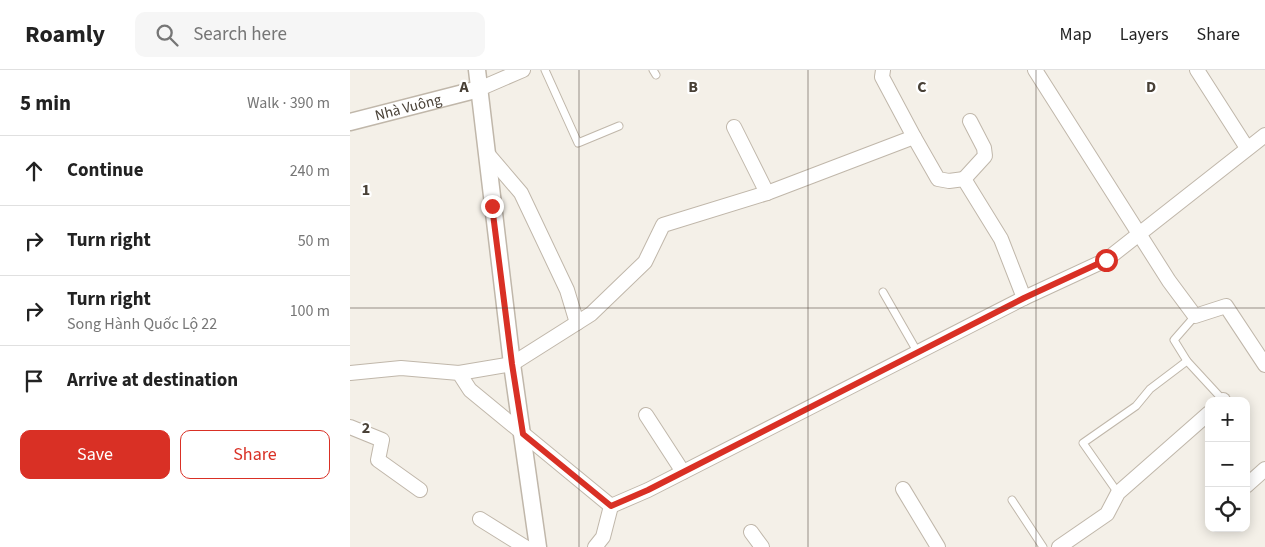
<!DOCTYPE html>
<meta charset="utf-8">
<style>
:root{--surface:#fff;--page:#f6f6f6;--text:#222;--muted:#767676;--line:#e0e0e0;--accent:#d93025}
body{margin:0;font-family:"Source Sans 3",sans-serif;background:var(--page);color:var(--text)}
.controls{position:absolute;right:15px;bottom:15px;display:grid;overflow:hidden;border-radius:10px;box-shadow:0 2px 12px #0003}
.controls button{width:45px;height:45px;display:grid;place-items:center;padding:0;border:0;border-bottom:1px solid var(--line);background:var(--surface);color:var(--text);font:25px sans-serif}
.stop{position:absolute;width:15px;height:15px;margin:-11px;border:4px solid #d93025;border-radius:50%;background:#fff}
.stop.end{background:#d93025;border-color:#fff;box-shadow:0 1px 5px #0008}
.list{margin:0;padding:0;list-style:none}
h2{display:flex;justify-content:space-between;align-items:center;height:65px;margin:0;padding:0 20px;font-size:21px}
h2 small{font-size:16px;font-weight:400;color:var(--muted)}
.list li{display:grid;grid-template-columns:32px 1fr auto;gap:15px;align-items:center;box-sizing:border-box;height:70px;padding:0 20px;border-top:1px solid var(--line)}
.list b{display:block;font-size:19px;white-space:nowrap}
.list p{margin:0;font-size:16px;white-space:nowrap;color:var(--muted)}
.list em{font-size:16px;font-style:normal;color:var(--muted)}
.actions{display:flex;gap:10px;padding:15px 20px}
.actions a{flex:1;padding:11px 0;border:1px solid var(--accent);border-radius:10px;text-align:center;font-size:18px;color:var(--accent)}
.actions .main{background:var(--accent);color:#fff}
.icon{flex:none;width:28px;height:28px;fill:none;stroke:currentColor;stroke-width:2;stroke-linecap:round;stroke-linejoin:round}
.map{position:relative;flex:none;width:915px;height:477px;overflow:hidden}
header{display:flex;align-items:center;gap:30px;box-sizing:border-box;height:70px;padding:0 25px;background:var(--surface);border-bottom:1px solid var(--line)}
header strong{font-size:24px}
nav{display:flex;gap:28px;margin-inline-start:auto;font-size:18px}
.search{width:350px;height:45px;background:var(--page);display:flex;align-items:center;gap:12px;box-sizing:border-box;padding:0 18px;border-radius:10px;color:var(--muted);font-size:19px}
main{display:flex}
aside{flex:1;background:var(--surface)}
.map>svg:first-child{display:block}
.lines{fill:none;stroke-linecap:round;stroke-linejoin:round}
.service-casing{stroke:#c0b7aa;stroke-width:9}
.minor-casing{stroke:#c0b7aa;stroke-width:16}
.tertiary-casing{stroke:#c0b7aa;stroke-width:19}
.service{stroke:#fff;stroke-width:7}
.minor{stroke:#fff;stroke-width:14}
.tertiary{stroke:#fff;stroke-width:16}
.route{stroke:#d93025;stroke-width:6}
.grid{fill:none;stroke:#484036;stroke-width:1;stroke-opacity:0.55}
.labels{text-anchor:middle;dominant-baseline:central;stroke-width:4.5;stroke-linejoin:round;paint-order:stroke}
.street-label{font-size:15px;fill:#484036;stroke:#fff}
.grid-label{font-size:16px;text-anchor:middle;font-weight:bold;fill:#484036;stroke:#fff;stroke-width:4.5;stroke-linejoin:round;paint-order:stroke}
</style>
<header>
<strong>Roamly</strong>
<div class="search"><svg class="icon" aria-label="search" viewBox="0 0 24 24"><circle cx="10" cy="10" r="6"/><path d="M15 15l6 6"/></svg>Search here</div>
<nav><a>Map</a><a>Layers</a><a>Share</a></nav>
</header>
<main>
<aside>
<h2>5 min<small>Walk · 390 m</small></h2>
<ul class="list">
<li><svg class="icon" aria-label="ahead" viewBox="0 0 24 24"><path d="M12 20V5M6 11l6-6 6 6"/></svg><div><b>Continue</b></div><em>240 m</em></li>
<li><svg class="icon" aria-label="right" viewBox="0 0 24 24"><path d="M7 20v-9h11M14 6l5 5-5 5"/></svg><div><b>Turn right</b></div><em>50 m</em></li>
<li><svg class="icon" aria-label="right" viewBox="0 0 24 24"><path d="M7 20v-9h11M14 6l5 5-5 5"/></svg><div><b>Turn right</b><p>Song Hành Quốc Lộ 22</p></div><em>100 m</em></li>
<li><svg class="icon" aria-label="arrive" viewBox="0 0 24 24"><path d="M6 21V4h12l-3 4 3 4H6"/></svg><div><b>Arrive at destination</b></div></li>
</ul>
<div class="actions"><a class="main">Save</a><a>Share</a></div>
</aside>
<div class="map">
<svg width="915" height="477" viewBox="0 0 915 477">
<rect width="100%" height="100%" fill="#f4f0e8"/>
<g class="lines">
<g class="service-casing">
<g id="service">
<polyline points="195,0 228,73 269,56"/>
<polyline points="303,0 306,5"/>
<polyline points="533,222 568,283"/>
<polyline points="845,246 824,270 837,291 873,330"/>
<polyline points="768,423 733,373 786,336 800,319 837,291"/>
<polyline points="662,430 693,477"/>
</g>
</g>
<g class="minor-casing">
<g id="minor">
<polyline points="533,0 532,7 564,67"/>
<polyline points="685,0 819,211 845,246 876,236 915,295"/>
<polyline points="847,0 897,78"/>
<polyline points="129,19 173,0"/>
<polyline points="384,57 417,123"/>
<polyline points="136,82 171,123 217,220 227,253"/>
<polyline points="614,109 635,86 634,78 620,51"/>
<polyline points="0,303 51,298 109,303 120,320 261,436"/>
<polyline points="109,303 162,294 241,244 295,192 313,155 417,123 564,67 588,109 599,111 614,109 651,169 674,228"/>
<polyline points="872,331 873,330"/>
<polyline points="296,345 333,402"/>
<polyline points="0,357 32,370 28,390 70,420"/>
<polyline points="896,416 915,399"/>
<polyline points="553,419 588,477"/>
<polyline points="261,436 298,420 674,228 756,190 915,65"/>
<polyline points="130,449 175,477"/>
<polyline points="401,462 412,477"/>
<polyline points="245,477 253,467 261,436"/>
<polyline points="709,477 757,444 768,423 859,343"/>
</g>
</g>
<g class="tertiary-casing">
<g id="tertiary">
<polyline points="127,0 162,294 188,477"/>
<path id="s1" d="M0 52 129 19"/>
</g>
</g>
<use href="#service" class="service"/>
<use href="#minor" class="minor"/>
<use href="#tertiary" class="tertiary"/>
</g>
<g class="lines">
<polyline class="route" points="142,136 162,294 173,364 261,436 298,420 674,228 756,190"/>
</g>
<path class="grid" d="M229 0V477M458 0V477M686 0V477M0 238H915"/>
<g class="labels">
<g class="street-label">
<text stroke="none"><textPath href="#s1" startOffset="60">Nhà Vuông</textPath></text>
</g>
</g>
<g class="grid-label">
<text x="114" y="22">A</text>
<text x="343" y="22">B</text>
<text x="572" y="22">C</text>
<text x="801" y="22">D</text>
<text x="16" y="125">1</text>
<text x="16" y="363">2</text>
</g>
</svg>
<div class="controls">
<button>+</button>
<button>−</button>
<button><svg class="icon" aria-label="locate" viewBox="0 0 24 24"><circle cx="12" cy="12" r="6"/><path d="M12 2v4M12 18v4M2 12h4M18 12h4"/></svg></button>
</div>
<div class="stop" style="left:756px;top:190px"></div>
<div class="stop end" style="left:142px;top:136px"></div>
</div>
</main>
